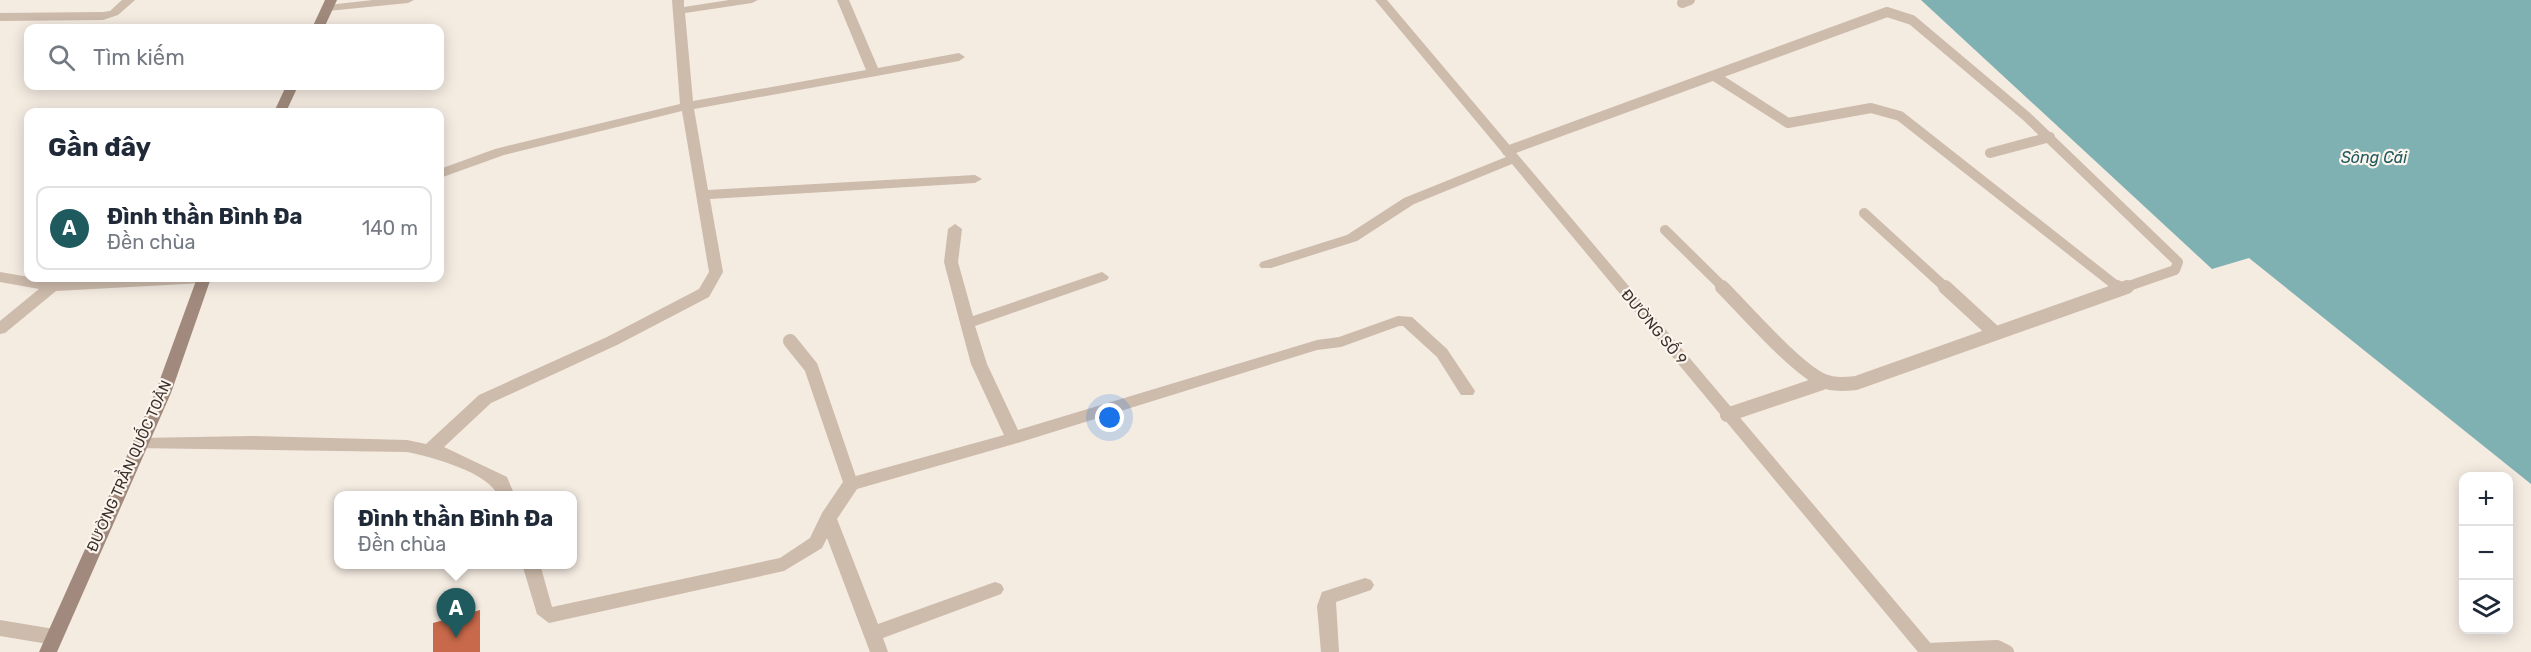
<!DOCTYPE html>
<html lang="vi">
<meta charset="utf-8">
<style>
:root{--surface:#fff;--page:#f2f2f3;--text:#1f2937;--muted:#747a83;--line:#e0e1e3;--accent:#1f5a5e}
body{margin:0;font-family:Rubik,sans-serif;background:var(--page);color:var(--text)}
.controls{position:absolute;right:18px;bottom:18px;display:grid;overflow:hidden;border-radius:12px;box-shadow:0 3px 15px #0003}
.controls button{width:54px;height:54px;display:grid;place-items:center;padding:0;border:0;border-bottom:2px solid var(--line);background:var(--surface);color:var(--text);font:30px sans-serif}
.you{position:absolute;left:1110px;top:418px;width:21px;height:21px;margin:-15px;border:4px solid #fff;border-radius:50%;background:#1a73e8;box-shadow:0 0 0 9px #1a73e833}
.badge{display:grid;place-items:center;width:39px;height:39px;border-radius:50%;background:var(--accent);color:#fff;font-size:20px;font-weight:700}
.pin{position:absolute;translate:-50% -50px;filter:drop-shadow(0 2px 3px #0008)}
.pin::after{content:'';position:absolute;top:32px;width:21px;height:18px;background:inherit;clip-path:polygon(0 0,100% 0,50% 100%)}
.popup{position:absolute;left:334px;top:491px;width:243px;height:78px;box-sizing:border-box;display:grid;place-content:center;border-radius:12px;background:var(--surface);filter:drop-shadow(0 2px 4px #0005);font-size:20px;white-space:nowrap;color:var(--muted)}
.popup b{font-size:22px;color:var(--text)}
.popup::after{content:'';position:absolute;left:50%;top:100%;margin-left:-12px;border:12px solid transparent;border-top-color:var(--surface)}
.list{margin:0;padding:0;list-style:none}
h2{display:flex;justify-content:space-between;align-items:center;height:78px;margin:0;padding:0 24px;font-size:26px}
h2 small{font-size:20px;font-weight:400;color:var(--muted)}
.list li{display:grid;grid-template-columns:39px 1fr auto;gap:18px;align-items:center;box-sizing:border-box;height:84px;margin:0 12px 12px;padding:0 12px;border:2px solid var(--line);border-radius:12px}
.list b{display:block;font-size:22px;white-space:nowrap}
.list p{margin:0;font-size:20px;white-space:nowrap;color:var(--muted)}
.list em{font-size:20px;font-style:normal;color:var(--muted)}
.icon{flex:none;width:33px;height:33px;fill:none;stroke:currentColor;stroke-width:2;stroke-linecap:round;stroke-linejoin:round}
.map{position:relative;flex:none;width:2531px;height:652px;overflow:hidden}
.search{position:absolute;background:var(--surface);box-shadow:0 3px 15px #0003;left:24px;top:24px;width:420px;height:66px;display:flex;align-items:center;gap:15px;box-sizing:border-box;padding:0 21px;border-radius:12px;color:var(--muted);font-size:22px}
.panel{position:absolute;background:var(--surface);box-shadow:0 3px 15px #0003;left:24px;top:108px;width:420px;height:174px;border-radius:12px}
.map>svg:first-child{display:block}
.water{fill:#7fb0b2}
.building{fill:#c8694b}
.lines{fill:none;stroke-linecap:round;stroke-linejoin:round}
.service-far1{stroke:#cdbbac;stroke-width:10}
.service{stroke:#cdbbac;stroke-width:14}
.minor{fill:#cdbbac;fill-rule:evenodd}
.secondary{fill:#a18a7d;fill-rule:evenodd}
.labels{text-anchor:middle;dominant-baseline:central;stroke-width:4.5;stroke-linejoin:round;paint-order:stroke}
.street-label{font-size:15px;fill:#3b302b;stroke:#fbf5ee}
.water-label{font-size:16px;font-style:italic;fill:#1f5a5e;stroke:#fbf5ee}
</style>
<div class="map">
<svg width="2531" height="652" viewBox="0 0 2531 652">
<rect width="100%" height="100%" fill="#f4ebe1"/>
<polygon class="water" points="1921,0 2531,0 2531,484 2249,258 2212,269"/>
<polygon class="building" points="480,610 480,652 433,652 433,623"/>
<g class="lines">
<g class="service-far1">
<polyline points="1682,3 1690,0"/>
<polyline points="1716,77 1788,123 1871,108 1900,116 2119,288"/>
<polyline points="1507,151 1887,12 1912,20 2026,116 2178,262 2175,270 2123,288"/>
<polyline points="1990,153 2050,137"/>
<polyline points="1864,213 1946,288"/>
<polyline points="1665,230 1724,288"/>
</g>
<g class="service">
<path d="M1722 287C1745 310 1797 370 1824 381 1834 385 1845 384 1856 383L2127 287"/>
<polyline points="1945,287 1995,333"/>
<polyline points="2117,287 2120,289"/>
<polyline points="790,341 811,367 851,484"/>
<polyline points="1727,415 1822,383"/>
<polyline points="1927,650 1997,647 2007,652"/>
</g>
<g class="minor">
<polygon points="122,0 135,0 118,15 103,20 0,21 0,13 103,12 110,11"/>
<polygon points="373,0 414,0 408,3 328,11 322,8 328,5"/>
<path d="M672 0H684V7L729 0H758L752 3 685 13 693 101 866 70 837 0H849L878 68 959 53 965 57 959 61 694 109 708 190 975 175 982 179 975 183 710 199 723 272 709 297 617 345 491 403 444 447 507 477 515 496H498C489 472 431 457 407 452L134 448 132 444 134 440 140 438 252 436 407 440 426 444 479 395 607 337 699 289 709 272 682 111 504 155 440 178V169L495 149 680 104Z"/>
<polygon points="1375,0 1387,0 1938,652 1918,652 1512,164 1414,204 1357,241 1271,268 1261,268 1259,265 1261,262 1347,235 1404,198 1506,157"/>
<polygon points="955,224 962,229 958,262 973,316 1102,272 1109,277 1107,280 975,326 987,364 1018,430 1317,340 1339,337 1398,316 1412,317 1447,349 1475,391 1473,395 1461,395 1437,357 1403,326 1399,326 1341,347 1317,350 1014,444 857,489 837,519 878,624 995,582 1001,584 1004,589 1001,594 883,638 888,652 870,652 827,538 822,548 784,571 549,623 537,614 522,564 540,564 552,607 780,558 810,538 822,513 845,479 1004,435 971,364 960,323 944,262 948,229"/>
<polygon points="0,272 52,281 119,278 211,278 204,283 56,291 5,333 0,334 0,321 39,289 0,282"/>
<polygon points="1365,578 1371,580 1374,585 1371,590 1336,602 1339,652 1321,652 1317,606 1322,592"/>
<polygon points="0,620 54,629 60,631 63,637 60,643 54,645 0,636"/>
</g>
<g class="secondary">
<polygon points="325,0 337,0 324,28 312,28"/>
<polygon points="286,86 298,86 286,112 274,112"/>
<polygon points="197,278 211,278 171,393 57,652 39,652 155,393"/>
</g>
</g>
<g class="labels">
<g class="street-label">
<text transform="translate(1654 327) rotate(50)">ĐƯỜNG SỐ 9</text>
<text transform="translate(129 466) rotate(-66)">ĐƯỜNG TRẦN QUỐC TOẢN</text>
</g>
<g class="water-label">
<text x="2374" y="157">Sông Cái</text>
</g>
</g>
</svg>
<div class="controls">
<button>+</button>
<button>−</button>
<button><svg class="icon" aria-label="layers" viewBox="0 0 24 24"><path d="M12 4l9 5-9 5-9-5zM3 14l9 5 9-5"/></svg></button>
</div>
<div class="you"></div>
<div class="pin badge" style="left:456px;top:638px">A</div>
<div class="popup"><b>Đình thần Bình Đa</b>Đền chùa</div>
<div class="search"><svg class="icon" aria-label="search" viewBox="0 0 24 24"><circle cx="10" cy="10" r="6"/><path d="M15 15l6 6"/></svg>Tìm kiếm</div>
<section class="panel">
<h2>Gần đây<small></small></h2>
<ul class="list">
<li><span class="badge">A</span><div><b>Đình thần Bình Đa</b><p>Đền chùa</p></div><em>140 m</em></li>
</ul>
</section>
</div>
